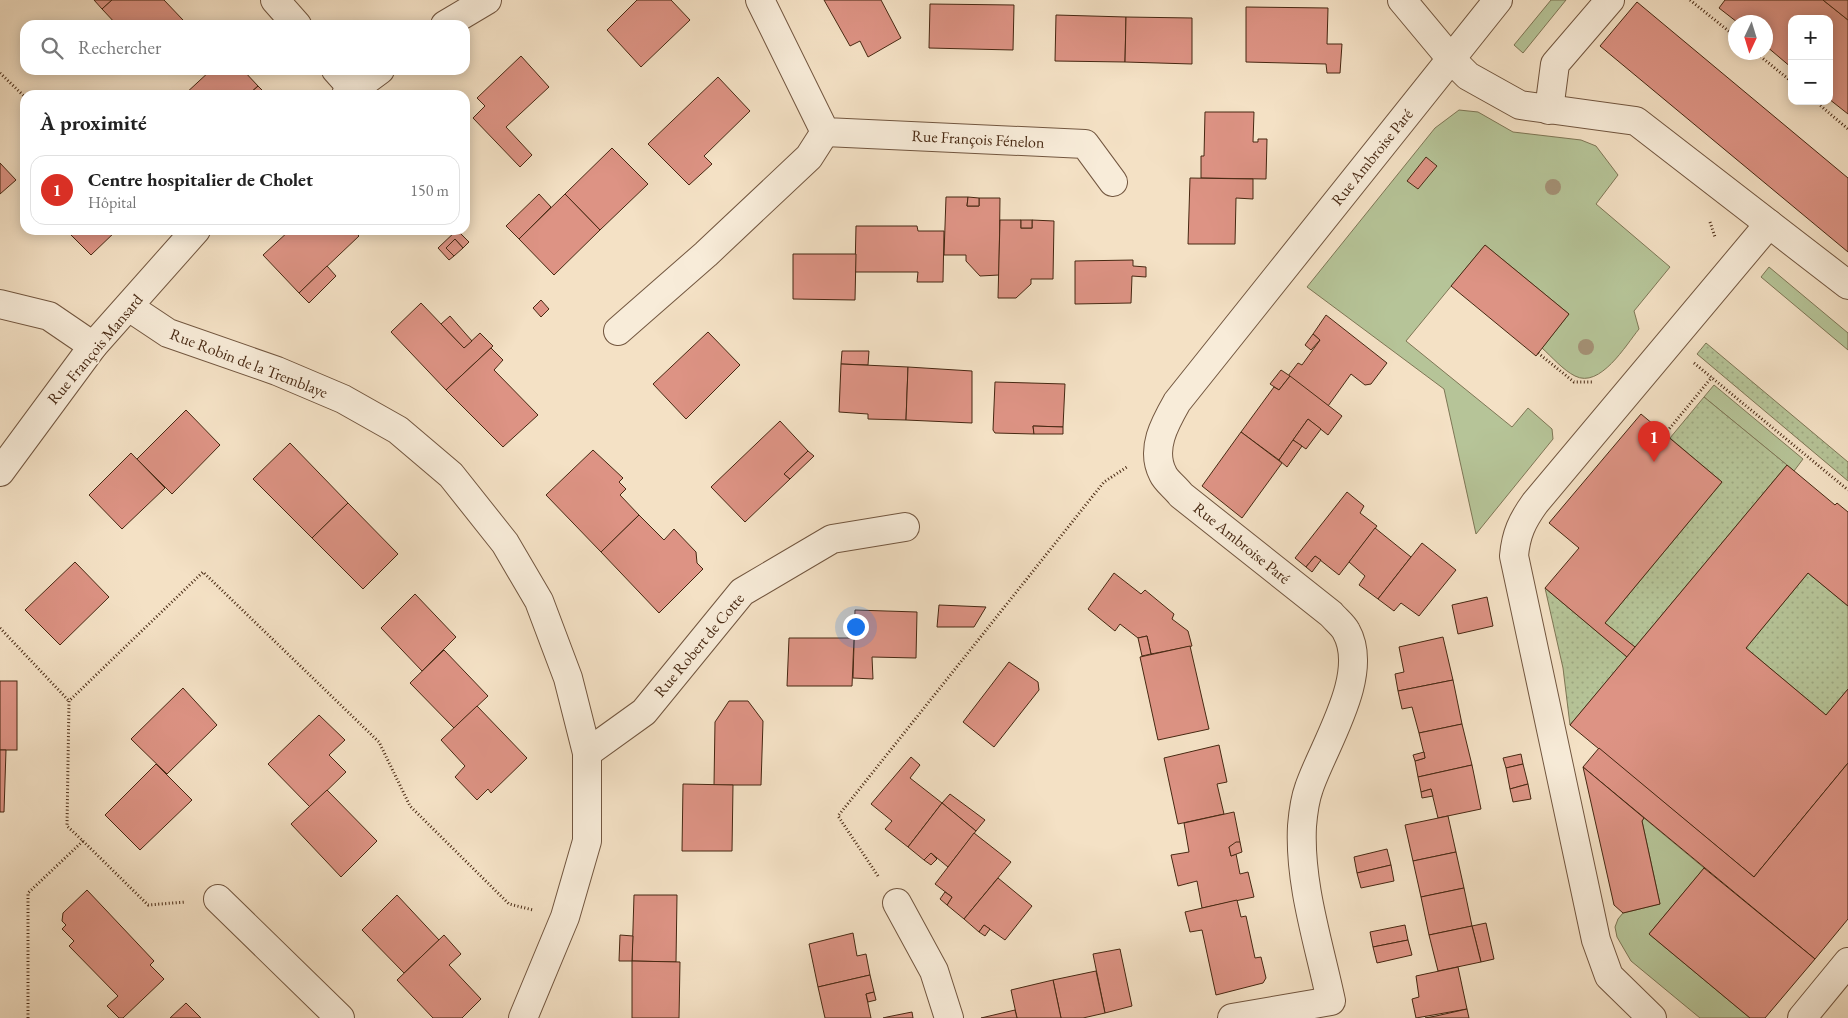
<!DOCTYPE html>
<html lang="fr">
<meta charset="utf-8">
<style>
:root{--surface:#fff;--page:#f2f2f2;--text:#222;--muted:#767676;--line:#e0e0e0;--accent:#d93025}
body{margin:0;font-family:"EB Garamond",serif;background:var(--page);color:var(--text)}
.controls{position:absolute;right:15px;top:15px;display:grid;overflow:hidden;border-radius:10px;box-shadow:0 2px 12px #0003}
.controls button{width:45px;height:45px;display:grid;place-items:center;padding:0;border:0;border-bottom:1px solid var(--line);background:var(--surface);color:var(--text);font:25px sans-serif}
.compass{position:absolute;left:1728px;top:15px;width:45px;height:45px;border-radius:50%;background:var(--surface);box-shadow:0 2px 12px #0003;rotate:184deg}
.you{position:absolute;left:855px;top:626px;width:18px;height:18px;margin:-12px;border:4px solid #fff;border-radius:50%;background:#1a73e8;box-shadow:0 0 0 8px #1a73e833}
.badge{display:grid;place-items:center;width:32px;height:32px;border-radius:50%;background:var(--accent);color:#fff;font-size:16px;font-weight:700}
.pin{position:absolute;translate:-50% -41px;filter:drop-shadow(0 1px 2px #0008)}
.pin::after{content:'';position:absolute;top:26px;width:18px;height:15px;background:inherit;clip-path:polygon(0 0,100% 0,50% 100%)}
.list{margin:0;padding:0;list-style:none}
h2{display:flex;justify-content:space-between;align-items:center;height:65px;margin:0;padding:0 20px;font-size:21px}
h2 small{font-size:16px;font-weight:400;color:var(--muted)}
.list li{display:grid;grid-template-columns:32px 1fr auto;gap:15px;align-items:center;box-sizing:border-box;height:70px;margin:0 10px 10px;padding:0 10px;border:1px solid var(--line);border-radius:15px}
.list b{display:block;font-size:19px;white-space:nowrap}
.list p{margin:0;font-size:16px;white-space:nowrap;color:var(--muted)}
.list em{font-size:16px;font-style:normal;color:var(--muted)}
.icon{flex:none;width:28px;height:28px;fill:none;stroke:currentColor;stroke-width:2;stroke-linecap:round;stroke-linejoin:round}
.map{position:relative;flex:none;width:1848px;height:1018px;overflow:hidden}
.search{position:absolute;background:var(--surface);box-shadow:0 2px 12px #0003;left:20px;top:20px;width:450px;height:55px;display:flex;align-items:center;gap:12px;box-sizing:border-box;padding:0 18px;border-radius:15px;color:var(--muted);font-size:19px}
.panel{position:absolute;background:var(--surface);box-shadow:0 2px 12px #0003;left:20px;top:90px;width:450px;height:145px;border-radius:15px}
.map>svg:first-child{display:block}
.grass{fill:#b6c498;stroke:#7e7655}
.garden{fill:url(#garden-dots);stroke:#7e7655}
.building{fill:#dd9384;stroke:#472812}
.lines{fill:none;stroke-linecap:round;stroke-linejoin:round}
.minor-casing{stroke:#72563f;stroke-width:30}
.path{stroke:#472812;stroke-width:3;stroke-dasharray:1 2.5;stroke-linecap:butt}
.minor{stroke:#f8ecd9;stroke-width:28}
.tree{fill:#a49175}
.labels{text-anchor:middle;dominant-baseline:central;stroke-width:4;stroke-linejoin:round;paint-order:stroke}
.street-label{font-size:16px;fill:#472812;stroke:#f8ecd9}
</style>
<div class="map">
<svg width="1848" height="1018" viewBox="0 0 1848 1018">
<defs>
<pattern id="garden-dots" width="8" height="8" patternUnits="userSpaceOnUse" patternTransform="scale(1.25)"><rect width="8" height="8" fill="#b6c498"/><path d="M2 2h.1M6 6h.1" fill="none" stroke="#9ea882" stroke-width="1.8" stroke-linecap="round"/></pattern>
</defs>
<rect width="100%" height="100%" fill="#f4e1c5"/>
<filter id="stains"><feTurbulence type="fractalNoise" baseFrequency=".004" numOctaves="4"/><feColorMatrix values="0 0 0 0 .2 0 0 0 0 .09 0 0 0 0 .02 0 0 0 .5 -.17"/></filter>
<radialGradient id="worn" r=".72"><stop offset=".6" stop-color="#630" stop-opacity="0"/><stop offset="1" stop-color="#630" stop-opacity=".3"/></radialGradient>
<g class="grass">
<polygon points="1551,0 1566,0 1523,53 1514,45"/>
<path d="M1459 110 1478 112 1513 132 1581 140 1596 146 1618 175 1596 204 1670 267 1634 311 1639 329C1626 345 1600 389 1575 376 1563 370 1552 357 1542 348L1569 314 1485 245 1406 341 1512 427 1528 408 1552 429 1553 439 1476 534 1444 389 1307 287 1435 128Z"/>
<polygon points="1769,267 1848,333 1848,350 1761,277"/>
<polygon points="1714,385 1803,459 1794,471 1704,397"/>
<polygon points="1644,818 1704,868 1649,934 1750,1018 1700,1018 1631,961 1617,937 1615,927 1618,919 1623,913 1660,904 1642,821"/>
</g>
<g class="garden">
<polygon points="1706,343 1848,462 1848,481 1697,354"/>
<polygon points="1704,397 1787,465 1635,647 1605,623 1722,482 1670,438"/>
<polygon points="1808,573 1848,606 1848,689 1826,715 1746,648"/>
<polygon points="1545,588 1627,657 1570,725 1563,668"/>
</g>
<g class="building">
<polygon points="94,0 112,0 102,9"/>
<polygon points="112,0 164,0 183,20 179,25 117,25 102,9"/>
<polygon points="637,0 671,0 690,20 641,67 607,30"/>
<polygon points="824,0 881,0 901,38 868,57 860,41 850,46"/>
<polygon points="1725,0 1823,0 1848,20 1848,114 1829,99 1829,19 1792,19 1792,68 1766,46 1766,22 1737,22 1719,8"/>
<polygon points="1823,0 1848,0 1848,20"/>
<polygon points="1637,2 1848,178 1848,252 1600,46"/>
<polygon points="930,4 1014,5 1013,50 929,48"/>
<polygon points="1246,7 1328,8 1327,44 1342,44 1340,73 1327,73 1326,64 1246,62"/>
<polygon points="1056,15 1126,17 1125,62 1055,61"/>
<polygon points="1126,17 1192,18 1192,64 1125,62"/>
<polygon points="521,56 549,87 506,127 532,155 520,167 473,118 485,106 477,98"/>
<polygon points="211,70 243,70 258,86 248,95 184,95"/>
<polygon points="718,77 750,111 704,156 712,164 689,185 648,144"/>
<polygon points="258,86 267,95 248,95"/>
<polygon points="1205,112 1254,112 1253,142 1258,142 1258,139 1267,139 1266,179 1201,178 1201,156 1204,156"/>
<polygon points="612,148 648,184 600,230 565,194"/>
<polygon points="1426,157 1437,166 1418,189 1407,181"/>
<polygon points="0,163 16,180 0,194"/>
<polygon points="1190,178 1253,179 1253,199 1236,198 1235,244 1188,244"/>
<polygon points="539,194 551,207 519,239 506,226"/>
<polygon points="565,194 600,230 554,275 519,239"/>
<polygon points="946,197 968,197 967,206 979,206 979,198 1000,198 999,275 980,276 966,261 966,255 944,255"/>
<polygon points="968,197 979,198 979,206 967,206"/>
<polygon points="1000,220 1021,220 1021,228 1032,228 1032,220 1054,221 1053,279 1031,279 1031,284 1016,298 998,298"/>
<rect x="1021" y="220" width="11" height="8"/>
<polygon points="856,226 917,226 918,231 944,231 943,282 917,282 918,272 855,272"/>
<polygon points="66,230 117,230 91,255"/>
<polygon points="290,230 353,230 359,236 299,293 263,255"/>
<polygon points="457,230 469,242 463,248 455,239 446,248 454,256 449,260 438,248"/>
<polygon points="455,239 463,248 454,256 446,248"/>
<polygon points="1485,245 1569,314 1536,356 1451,286"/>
<polygon points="793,254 856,254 855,300 793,299"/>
<polygon points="1133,260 1133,266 1146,267 1146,277 1132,276 1131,303 1075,304 1075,261"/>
<polygon points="327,266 336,276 309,303 299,293"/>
<polygon points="541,300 549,309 541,317 533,308"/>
<polygon points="421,303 464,348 480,333 493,346 446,390 391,332"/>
<polygon points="1326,315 1387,363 1371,384 1365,385 1351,374 1328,406 1288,376 1298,363 1302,365 1320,340 1313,334"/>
<polygon points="450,316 472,341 464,348 441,324"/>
<polygon points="708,332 740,365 686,419 653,384"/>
<polygon points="1313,334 1320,340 1311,350 1305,345"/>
<polygon points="491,348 503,360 494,370 538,415 503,447 446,390"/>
<polygon points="842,351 869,351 868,365 841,364"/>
<polygon points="841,364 908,367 906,420 868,419 868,414 839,412"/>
<polygon points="908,367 972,371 972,423 906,420"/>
<polygon points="1281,370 1290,376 1279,390 1270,384"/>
<polygon points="1290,376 1342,416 1328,435 1308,419 1279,460 1241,432 1274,387 1279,390"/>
<polygon points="995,382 1065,384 1063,427 1033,426 1034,434 995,433 993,430"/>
<polygon points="186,410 220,445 172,494 137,459"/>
<polygon points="1641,414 1722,482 1605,623 1635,647 1627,657 1545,588 1579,548 1549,523"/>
<polygon points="1308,419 1321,429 1306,449 1293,440"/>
<polygon points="780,421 808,451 784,474 790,479 745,522 711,487"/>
<polygon points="1033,426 1063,427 1063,434 1034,434"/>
<polygon points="1241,432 1282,463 1242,518 1202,486"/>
<polygon points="1293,440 1302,446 1287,467 1279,460"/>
<polygon points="290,443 348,503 312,538 253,479"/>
<polygon points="593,450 623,478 619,482 626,489 620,495 639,515 601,552 546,495"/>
<polygon points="808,451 814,456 790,479 784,474"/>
<polygon points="131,453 165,488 122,529 89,495"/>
<polygon points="1787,465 1835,505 1837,503 1848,512 1848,606 1808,573 1746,648 1826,715 1848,689 1848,763 1754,877 1570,725"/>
<polygon points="1347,492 1364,506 1360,513 1377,526 1339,575 1315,556 1306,567 1295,558"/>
<polygon points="348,503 398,554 363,589 312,538"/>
<polygon points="639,515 664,540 674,529 696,552 697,563 703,569 659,613 601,552"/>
<polygon points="1375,528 1411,557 1378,599 1359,585 1365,576 1349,562"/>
<polygon points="1422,543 1456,570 1419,616 1401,603 1394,611 1378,599"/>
<polygon points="1315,556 1321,560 1312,572 1306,567"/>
<polygon points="75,562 109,597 60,645 25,610"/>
<polygon points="1114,573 1141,594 1145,590 1174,614 1172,619 1188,631 1192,646 1151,654 1147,636 1138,638 1120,624 1115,631 1088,609"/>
<polygon points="415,594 456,637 422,671 381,628"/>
<polygon points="1487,597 1493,626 1458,634 1452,605"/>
<polygon points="939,605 986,607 974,627 937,627"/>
<polygon points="855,610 917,612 916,658 872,657 873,679 853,678"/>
<polygon points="1147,636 1151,654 1142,656 1138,638"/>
<polygon points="1443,637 1453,680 1398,691 1395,674 1404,672 1399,647"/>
<polygon points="789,638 854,638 852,686 787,686"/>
<polygon points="1190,646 1209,729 1158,740 1140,657"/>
<polygon points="444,650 488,696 454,728 410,683"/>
<polygon points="1009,662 1038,682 1039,690 994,747 963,722"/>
<polygon points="1453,680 1462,724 1419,733 1412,707 1402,709 1398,691"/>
<rect x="0" y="681" width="17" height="69"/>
<polygon points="183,688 217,725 167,774 131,739"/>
<polygon points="729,701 748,701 763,721 761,785 714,785 715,722"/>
<polygon points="477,706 527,758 491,793 488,789 477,800 455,777 465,766 441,740"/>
<polygon points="319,715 345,740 329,755 346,772 310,807 268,764"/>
<polygon points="1462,724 1472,765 1418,777 1415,761 1425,758 1419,733"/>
<polygon points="1219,745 1227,782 1217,784 1224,814 1178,824 1164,758"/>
<polygon points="1599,748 1754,877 1848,763 1848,919 1815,959 1583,767"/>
<polygon points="0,750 6,750 4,812 0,812"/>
<polygon points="1424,752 1425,758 1415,761 1413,755"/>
<polygon points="1521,754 1523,764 1506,768 1503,758"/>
<polygon points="911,757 920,765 910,778 942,803 908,847 885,829 892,821 871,804"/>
<polygon points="156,764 192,800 140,850 105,815"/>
<polygon points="1523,764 1528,784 1510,789 1506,768"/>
<polygon points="1472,765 1481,809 1438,818 1431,789 1421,792 1418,777"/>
<polygon points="1583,767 1644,818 1642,821 1660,904 1623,913 1614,905"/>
<polygon points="683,784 733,785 732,851 682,851"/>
<polygon points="1528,784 1531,799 1513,802 1510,789"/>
<polygon points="1431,789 1433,796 1422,798 1421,792"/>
<polygon points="327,790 377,841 341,877 291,824"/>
<polygon points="950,794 985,820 976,831 942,803"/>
<polygon points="942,803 976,831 948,867 931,853 924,860 908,847"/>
<polygon points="1234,812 1240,842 1229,847 1231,856 1236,854 1240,874 1248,872 1254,897 1202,908 1197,881 1178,886 1171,855 1189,852 1184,823"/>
<polygon points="1448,816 1456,852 1413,861 1405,825"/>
<polygon points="974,833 1011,862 964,919 947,905 952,897 935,884"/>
<polygon points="1236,842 1240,842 1242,852 1231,856 1229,847"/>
<polygon points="1387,849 1391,865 1357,873 1354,857"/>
<polygon points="1456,852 1464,888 1421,897 1413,861"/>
<polygon points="931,853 937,859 931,865 924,860"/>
<polygon points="1391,865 1394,881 1361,888 1357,873"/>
<polygon points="1704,868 1815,959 1765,1018 1750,1018 1649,934"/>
<polygon points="998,878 1032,906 1005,940 984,925 979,932 964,919"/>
<polygon points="1464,888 1472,926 1429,935 1421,897"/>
<polygon points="87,890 154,961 150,965 164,979 123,1018 119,1018 107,1006 118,996 69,946 74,941 62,929 66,925 62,921 63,913"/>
<polygon points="945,892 952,897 947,905 940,899"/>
<polygon points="397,895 439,940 404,973 362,930"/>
<polygon points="634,895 677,895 676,962 632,961"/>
<polygon points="1237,900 1241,917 1246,916 1255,958 1261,957 1266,978 1263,983 1216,995 1202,930 1190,932 1185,912"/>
<polygon points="1486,923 1494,959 1481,962 1472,926"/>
<polygon points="984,925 990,929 985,936 979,932"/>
<polygon points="1405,925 1408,940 1373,947 1370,932"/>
<polygon points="1472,926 1481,962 1438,971 1429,935"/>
<polygon points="853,933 857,956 866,954 870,975 818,987 809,944"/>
<polygon points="444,935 461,954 449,965 481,999 462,1018 433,1018 397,980"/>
<polygon points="620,935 633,936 632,961 619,961"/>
<polygon points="1408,940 1412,955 1377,963 1373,947"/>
<polygon points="1120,949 1132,1006 1105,1013 1093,954"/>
<polygon points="632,961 680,962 679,1018 632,1018"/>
<polygon points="1458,967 1467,1009 1416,1018 1412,999 1419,997 1416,976"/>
<polygon points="1096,971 1105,1013 1083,1018 1061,1018 1053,980"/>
<polygon points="870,975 874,992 866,994 871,1018 825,1018 818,987"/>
<polygon points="1053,980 1061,1018 1017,1018 1011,990"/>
<polygon points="874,992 876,1000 868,1002 866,994"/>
<polygon points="186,1003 201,1018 170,1018"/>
<polygon points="1467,1009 1469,1018 1425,1018 1436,1016"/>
<polygon points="1015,1010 1017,1018 981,1018"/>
<polygon points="912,1012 913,1018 883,1018 887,1017"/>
</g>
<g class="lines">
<g class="minor-casing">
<g id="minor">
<polyline points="275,0 297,25"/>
<polyline points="760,0 825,132 1085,144 1113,182"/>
<polyline points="1402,0 1452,60 1468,76 1520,105 1636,121 1848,285"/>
<polyline points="445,25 487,0"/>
<polyline points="336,70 353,89"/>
<polyline points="346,95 380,70"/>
<polyline points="1549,110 1555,64 1610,0"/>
<polyline points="0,304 49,316 93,346"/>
<polyline points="129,307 168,333 277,371 343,399 398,430 451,475 505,543 539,601 568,678 587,753 587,841 565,917 523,1018"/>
<polyline points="618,331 706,254 809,157 825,132"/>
<polyline points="0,472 93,346 196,230"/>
<polyline points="587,753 644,712 742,592 832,539 905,527"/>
<polyline points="218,899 340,1018"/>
<polyline points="897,903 934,971 949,1018"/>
<path d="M1232 1018 1331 1001C1319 944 1299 884 1302 826 1303 814 1305 799 1309 788 1323 746 1371 675 1346 631 1343 625 1335 619 1331 614L1181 495C1176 488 1166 481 1163 474 1150 449 1165 423 1177 402L1498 0"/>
<path d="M1652 1018 1609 976 1596 940 1514 556C1516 534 1522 521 1535 503L1769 224"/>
<polyline points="1802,1018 1848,962"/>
</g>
</g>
<g class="path">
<polyline points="1690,0 1736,37"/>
<polyline points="1755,52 1792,82"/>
<polyline points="0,73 25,97"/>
<polyline points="1815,101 1848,129"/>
<polyline points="1710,222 1715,237"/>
<polyline points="1538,353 1574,382 1592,382"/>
<polyline points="1694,363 1848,490"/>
<polyline points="1665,434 1712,377"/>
<polyline points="0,628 69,701"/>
<polyline points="83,841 148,905 186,902"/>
<polyline points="878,876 838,816 1104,482 1127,467"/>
<polyline points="28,1018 28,893 83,841 67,826 69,701 203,572 379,742 410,806 509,904 533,910"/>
</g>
<use href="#minor" class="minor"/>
</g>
<g class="tree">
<circle cx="1553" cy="187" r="8"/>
<circle cx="1586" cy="347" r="8"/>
</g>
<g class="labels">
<g class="street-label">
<text transform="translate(978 139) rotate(3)">Rue François Fénelon</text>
<text transform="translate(1372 157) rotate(-51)">Rue Ambroise Paré</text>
<text transform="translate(95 349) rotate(-50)">Rue François Mansard</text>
<text transform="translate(249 363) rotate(21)">Rue Robin de la Tremblaye</text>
<text transform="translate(1242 543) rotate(39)">Rue Ambroise Paré</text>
<text transform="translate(699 645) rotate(-50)">Rue Robert de Cotte</text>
</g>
</g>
<rect width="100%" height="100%" filter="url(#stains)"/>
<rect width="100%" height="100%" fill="url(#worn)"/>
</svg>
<div class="controls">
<button>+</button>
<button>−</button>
</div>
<svg class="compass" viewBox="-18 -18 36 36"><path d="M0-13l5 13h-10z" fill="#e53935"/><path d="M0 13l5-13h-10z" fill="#767676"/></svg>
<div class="you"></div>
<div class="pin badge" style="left:1654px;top:462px">1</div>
<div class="search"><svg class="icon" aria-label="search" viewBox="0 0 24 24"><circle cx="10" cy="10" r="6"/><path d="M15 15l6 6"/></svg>Rechercher</div>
<section class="panel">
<h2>À proximité<small></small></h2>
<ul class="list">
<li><span class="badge">1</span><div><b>Centre hospitalier de Cholet</b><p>Hôpital</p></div><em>150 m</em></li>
</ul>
</section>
</div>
